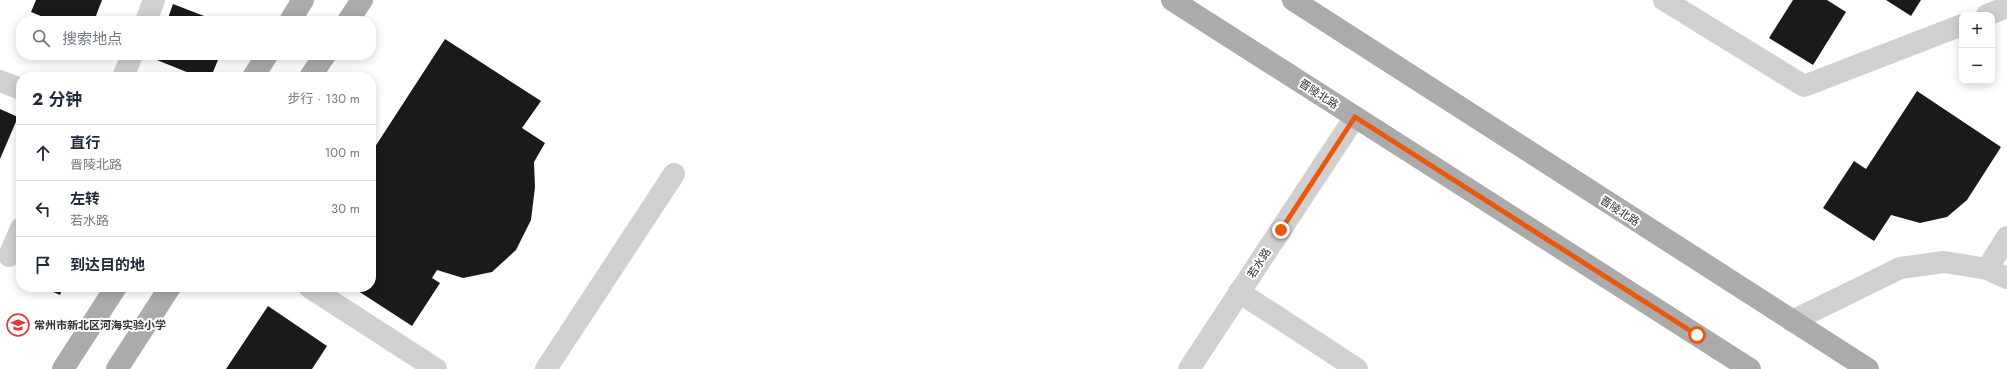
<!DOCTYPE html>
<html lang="zh">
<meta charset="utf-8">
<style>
:root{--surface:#fff;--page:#f2f2f3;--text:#1f2937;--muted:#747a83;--line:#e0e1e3}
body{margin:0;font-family:Jost,"Noto Sans SC",sans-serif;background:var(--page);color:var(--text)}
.controls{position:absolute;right:12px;top:12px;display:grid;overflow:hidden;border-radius:8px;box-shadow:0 2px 10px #0003}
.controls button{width:36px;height:36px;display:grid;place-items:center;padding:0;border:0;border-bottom:1px solid var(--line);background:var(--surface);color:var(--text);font:20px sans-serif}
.stop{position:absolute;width:12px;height:12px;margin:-9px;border:3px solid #ea580c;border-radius:50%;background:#fff}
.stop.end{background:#ea580c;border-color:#fff;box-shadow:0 1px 4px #0008}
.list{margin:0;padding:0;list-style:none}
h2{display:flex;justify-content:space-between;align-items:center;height:52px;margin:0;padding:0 16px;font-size:17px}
h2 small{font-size:13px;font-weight:400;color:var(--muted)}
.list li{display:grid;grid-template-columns:26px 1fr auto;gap:12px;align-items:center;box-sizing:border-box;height:56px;padding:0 16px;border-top:1px solid var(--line)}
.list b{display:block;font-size:15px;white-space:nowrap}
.list p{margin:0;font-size:13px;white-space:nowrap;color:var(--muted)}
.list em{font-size:13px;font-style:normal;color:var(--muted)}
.icon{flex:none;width:22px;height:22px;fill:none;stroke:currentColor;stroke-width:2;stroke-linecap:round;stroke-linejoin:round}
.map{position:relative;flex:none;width:2007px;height:369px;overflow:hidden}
.search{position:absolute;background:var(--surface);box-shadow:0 2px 10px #0003;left:16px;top:16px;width:360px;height:44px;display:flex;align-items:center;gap:10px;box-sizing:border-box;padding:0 14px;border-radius:16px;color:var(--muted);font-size:15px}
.panel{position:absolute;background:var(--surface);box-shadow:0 2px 10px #0003;left:16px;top:72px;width:360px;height:220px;border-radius:16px}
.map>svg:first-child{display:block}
.building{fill:#1a1a1a}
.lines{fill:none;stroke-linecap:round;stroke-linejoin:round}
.minor{stroke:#d0d0d0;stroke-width:22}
.major{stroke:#ababab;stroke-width:22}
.route{stroke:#ea580c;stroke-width:5}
.labels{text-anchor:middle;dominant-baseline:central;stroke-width:4;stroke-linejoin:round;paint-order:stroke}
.street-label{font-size:11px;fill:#333;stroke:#fff}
.poi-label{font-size:11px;font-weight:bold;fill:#333;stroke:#fff;text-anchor:start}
</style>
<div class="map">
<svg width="2007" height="369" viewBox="0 0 2007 369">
<rect width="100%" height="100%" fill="#fff"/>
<g class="building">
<polygon points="36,0 102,0 94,21 53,21 31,12"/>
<polygon points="1793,0 1827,0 1846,12 1813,65 1769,38"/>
<polygon points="1886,0 1921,0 1911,16"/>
<polygon points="173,4 217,21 167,21"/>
<polygon points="445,39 541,101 522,128 545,143 534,162 535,187 531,220 516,250 492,272 463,278 437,270 432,278 440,283 412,326 352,287 371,287 371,153"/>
<polygon points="153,55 220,55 211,77 199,77 152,58"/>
<polygon points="1917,91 2001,147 1967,200 1947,217 1920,223 1891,215 1874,241 1823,208 1854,161 1866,169"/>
<polygon points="0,109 18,117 0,159"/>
<polygon points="42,287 63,287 60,295"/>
<polygon points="268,306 327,346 312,369 226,369"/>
</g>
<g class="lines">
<g class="minor">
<polyline points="1664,0 1804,86 1962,25"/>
<polyline points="1987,15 2007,7"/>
<polyline points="146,21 154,0"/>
<polyline points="123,77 132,55"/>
<polyline points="0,81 21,89"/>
<polyline points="9,256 21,228"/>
<polyline points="1987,269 2007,237"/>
<polyline points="309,287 436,369"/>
<polyline points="1239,292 1357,369"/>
<polyline points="1792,321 1900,268 1944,262 1987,269 2007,278"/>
<polyline points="546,369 674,174"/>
<polyline points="1189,369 1355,117"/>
</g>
<g class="major">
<polyline points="1172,0 1750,369"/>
<polyline points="1293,0 1868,369"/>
<polyline points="290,21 303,0"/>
<polyline points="348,21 362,0"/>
<polyline points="253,77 267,55"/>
<polyline points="310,77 325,55"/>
<polyline points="63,369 116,287"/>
<polyline points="117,369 170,287"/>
</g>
</g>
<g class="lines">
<polyline class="route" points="1281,230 1355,117 1697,335"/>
</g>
<defs>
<g id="school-ring" transform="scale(1.15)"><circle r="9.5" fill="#fff" stroke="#e63946" stroke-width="1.5"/><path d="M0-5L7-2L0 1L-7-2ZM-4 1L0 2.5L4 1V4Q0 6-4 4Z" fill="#e63946"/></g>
</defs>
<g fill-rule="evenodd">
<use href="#school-ring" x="18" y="325"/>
</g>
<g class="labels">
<g class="street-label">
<text transform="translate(1319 94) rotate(33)">晋陵北路</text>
<text transform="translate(1620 211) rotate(33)">晋陵北路</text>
<text transform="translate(1259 263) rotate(-57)">若水路</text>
</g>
<g class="poi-label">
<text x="34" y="325">常州市新北区河海实验小学</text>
</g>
</g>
</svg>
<div class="controls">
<button>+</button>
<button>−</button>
</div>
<div class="stop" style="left:1697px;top:335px"></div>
<div class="stop end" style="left:1281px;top:230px"></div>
<div class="search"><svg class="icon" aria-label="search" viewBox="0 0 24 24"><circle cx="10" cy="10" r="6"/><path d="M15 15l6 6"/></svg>搜索地点</div>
<section class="panel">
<h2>2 分钟<small>步行 · 130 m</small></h2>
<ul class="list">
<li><svg class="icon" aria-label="ahead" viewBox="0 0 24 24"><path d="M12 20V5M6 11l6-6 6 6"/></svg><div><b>直行</b><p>晋陵北路</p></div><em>100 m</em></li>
<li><svg class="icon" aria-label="left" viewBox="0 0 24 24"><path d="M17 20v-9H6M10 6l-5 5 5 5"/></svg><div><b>左转</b><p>若水路</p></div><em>30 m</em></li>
<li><svg class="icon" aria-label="arrive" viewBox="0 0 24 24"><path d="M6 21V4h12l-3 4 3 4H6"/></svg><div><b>到达目的地</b></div></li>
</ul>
</section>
</div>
